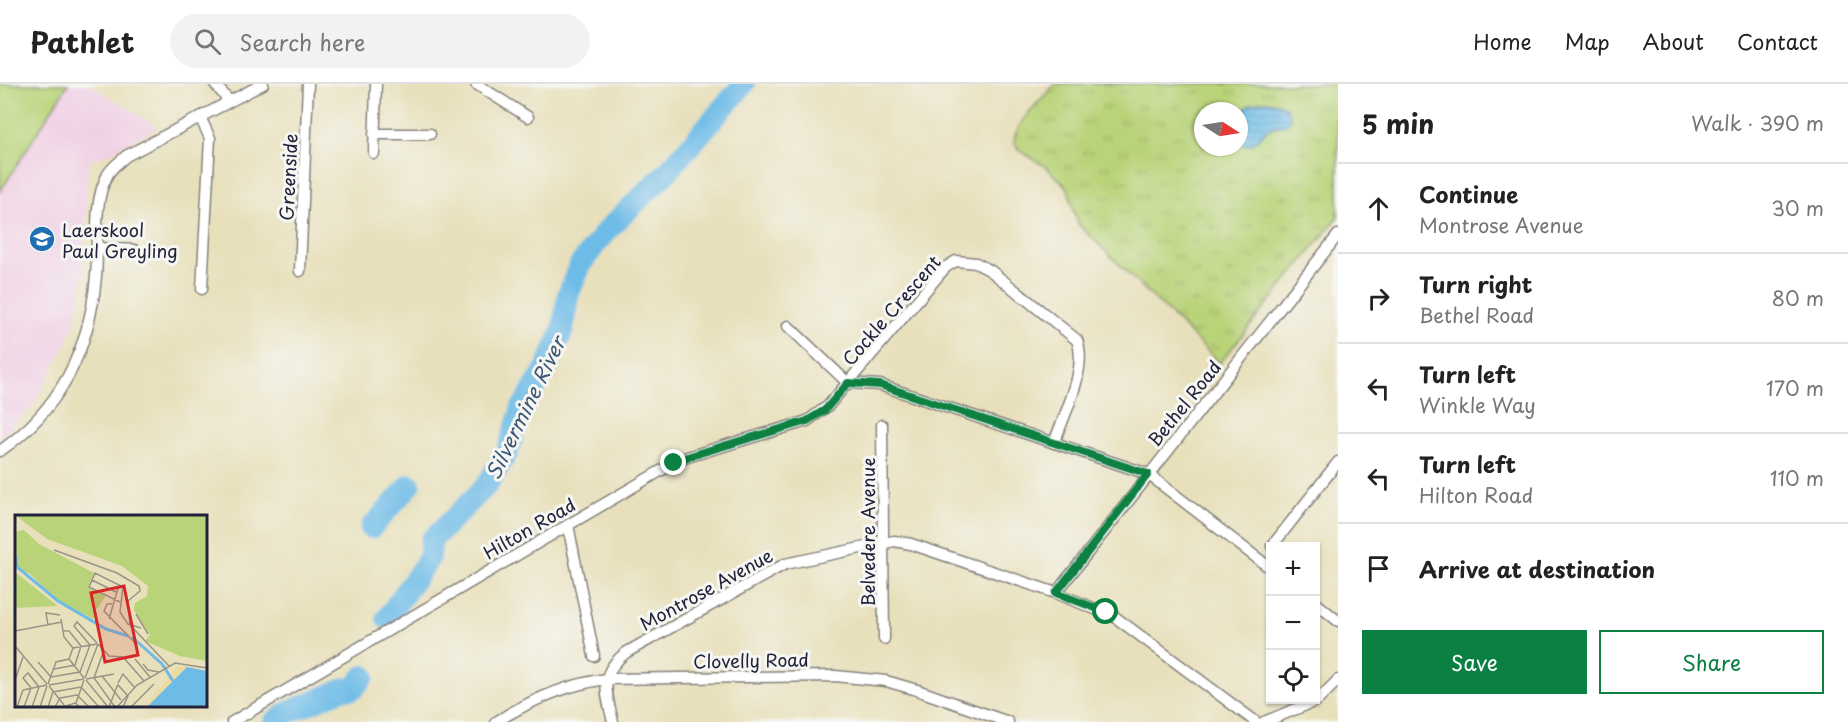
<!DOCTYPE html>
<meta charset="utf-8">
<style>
:root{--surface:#fff;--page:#f2f2f2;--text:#222;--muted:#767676;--line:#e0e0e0;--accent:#0b8043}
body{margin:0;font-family:"Playpen Sans",sans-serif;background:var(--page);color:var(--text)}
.controls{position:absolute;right:18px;bottom:18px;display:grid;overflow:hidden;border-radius:0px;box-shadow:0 2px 4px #0004}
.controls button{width:54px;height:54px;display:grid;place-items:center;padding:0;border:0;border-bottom:2px solid var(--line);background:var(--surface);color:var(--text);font:30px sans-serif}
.compass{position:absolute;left:1194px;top:18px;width:54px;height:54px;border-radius:50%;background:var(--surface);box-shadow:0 2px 4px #0004;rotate:102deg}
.stop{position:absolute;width:18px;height:18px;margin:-14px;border:4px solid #0b8043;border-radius:50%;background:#fff}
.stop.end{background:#0b8043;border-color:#fff;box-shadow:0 2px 6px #0008}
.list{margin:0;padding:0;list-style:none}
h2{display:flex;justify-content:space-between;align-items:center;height:78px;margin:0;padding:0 24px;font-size:26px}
h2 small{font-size:20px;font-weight:400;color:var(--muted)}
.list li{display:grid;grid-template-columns:39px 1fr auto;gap:18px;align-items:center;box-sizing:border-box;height:90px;padding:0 24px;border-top:2px solid var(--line)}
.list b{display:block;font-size:22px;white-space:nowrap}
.list p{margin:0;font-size:20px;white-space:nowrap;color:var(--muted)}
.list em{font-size:20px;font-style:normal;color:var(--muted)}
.actions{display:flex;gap:12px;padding:18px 24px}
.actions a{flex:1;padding:14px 0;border:2px solid var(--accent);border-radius:0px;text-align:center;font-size:21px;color:var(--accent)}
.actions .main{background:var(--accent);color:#fff}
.icon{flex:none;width:33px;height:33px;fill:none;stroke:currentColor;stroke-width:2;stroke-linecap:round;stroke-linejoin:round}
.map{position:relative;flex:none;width:1338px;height:638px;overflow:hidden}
header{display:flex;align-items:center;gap:36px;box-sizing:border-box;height:84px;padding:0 30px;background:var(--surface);border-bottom:2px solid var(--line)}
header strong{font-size:28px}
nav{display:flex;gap:33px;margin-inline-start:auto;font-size:21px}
.search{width:420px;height:54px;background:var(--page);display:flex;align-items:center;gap:15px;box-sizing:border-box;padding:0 21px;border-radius:33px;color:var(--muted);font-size:22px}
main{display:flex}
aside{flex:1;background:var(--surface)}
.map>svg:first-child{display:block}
.built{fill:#f0d0e5}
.grass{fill:url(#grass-tufts);stroke:#6e7a5a;stroke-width:1.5;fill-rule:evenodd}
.pitch{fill:#b9d378;stroke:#6e7a5a;stroke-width:1.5}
.water{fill:url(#water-rules);stroke:#486e91;stroke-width:1.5}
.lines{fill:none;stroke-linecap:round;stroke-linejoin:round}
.river{stroke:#6dbbe7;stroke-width:22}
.minor-casing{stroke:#85817b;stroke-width:13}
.minor{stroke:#fff;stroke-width:10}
.route{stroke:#0b8043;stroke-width:8}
.labels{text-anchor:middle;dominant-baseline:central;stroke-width:6;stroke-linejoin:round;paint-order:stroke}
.street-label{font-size:18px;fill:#22223b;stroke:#f6f6f2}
.poi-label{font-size:18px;fill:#22223b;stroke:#f6f6f2;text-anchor:start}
.water-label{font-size:20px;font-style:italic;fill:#3c5877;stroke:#f6f6f2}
.inset-river{fill:none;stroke:#6dbbe7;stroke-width:3}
.inset-road{fill:none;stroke:#999488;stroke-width:1.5}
.view{fill:#d62828;fill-opacity:0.15;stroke:#d62828;stroke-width:3}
.inset-edge{fill:none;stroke:#22223b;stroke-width:3}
</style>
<header>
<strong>Pathlet</strong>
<div class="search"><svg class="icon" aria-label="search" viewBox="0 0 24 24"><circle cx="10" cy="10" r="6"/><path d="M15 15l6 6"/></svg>Search here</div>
<nav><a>Home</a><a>Map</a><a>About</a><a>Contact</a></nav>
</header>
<main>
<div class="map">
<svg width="1338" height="638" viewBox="0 0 1338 638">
<defs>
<pattern id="grass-tufts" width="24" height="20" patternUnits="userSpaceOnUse" patternTransform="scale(1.5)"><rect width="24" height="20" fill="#b9d378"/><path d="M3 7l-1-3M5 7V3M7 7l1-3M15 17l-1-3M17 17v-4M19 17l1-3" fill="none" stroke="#9fb569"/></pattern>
<pattern id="water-rules" width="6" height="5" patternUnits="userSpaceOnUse" patternTransform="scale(1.5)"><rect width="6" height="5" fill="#6dbbe7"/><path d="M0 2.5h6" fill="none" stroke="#5ea0c7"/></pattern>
</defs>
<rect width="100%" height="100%" fill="#f6f6f2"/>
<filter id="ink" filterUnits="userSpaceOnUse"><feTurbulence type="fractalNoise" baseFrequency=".0167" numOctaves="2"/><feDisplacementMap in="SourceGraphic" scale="12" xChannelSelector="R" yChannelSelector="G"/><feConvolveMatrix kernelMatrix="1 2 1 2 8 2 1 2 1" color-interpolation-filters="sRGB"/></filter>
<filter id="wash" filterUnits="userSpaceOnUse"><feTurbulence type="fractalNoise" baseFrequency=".008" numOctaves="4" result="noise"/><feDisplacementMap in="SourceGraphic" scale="24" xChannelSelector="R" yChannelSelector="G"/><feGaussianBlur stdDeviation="1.35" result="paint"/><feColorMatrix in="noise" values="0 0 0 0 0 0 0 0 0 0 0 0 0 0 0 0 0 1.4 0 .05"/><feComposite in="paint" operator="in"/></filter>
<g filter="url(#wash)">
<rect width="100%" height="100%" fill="#e8e0bb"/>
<polygon class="built" points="0,0 89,0 158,43 104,72 92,75 88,80 83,189 76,234 61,271 30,326 0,353"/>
<path class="grass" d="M1055 0H1338V133L1220 279 1079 141 1073 125 1068 104 1045 82 1019 66 1014 58C1016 35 1042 17 1055 0ZM1203 27H1239V63H1203Z"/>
<polygon class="pitch" points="0,0 68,0 0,108"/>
<path class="water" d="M1262 17C1275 18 1285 19 1290 32L1289 38C1283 43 1276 41 1269 45 1257 50 1260 64 1239 60V32L1249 21Z"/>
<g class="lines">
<g class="river">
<polyline points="371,444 410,401"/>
<polyline points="387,534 430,473 431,457 486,402 507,369 522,324 547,283 563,245 568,211 580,181 606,147 667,88 744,0"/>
<polyline points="274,638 289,628 346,604 353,605 364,592"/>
</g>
</g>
</g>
<g filter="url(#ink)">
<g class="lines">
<g class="minor-casing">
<g id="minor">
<polyline points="215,0 229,17"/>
<polyline points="476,0 528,33"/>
<polyline points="200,33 210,54 202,205"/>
<polyline points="374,50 430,50"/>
<polyline points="374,69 376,0"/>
<polyline points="97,164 134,166"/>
<polyline points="300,187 308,0"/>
<polyline points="788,242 848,299 880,301 1148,390 1270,484"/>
<polyline points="882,341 884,555"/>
<path d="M0 367C61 325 90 265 96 192 99 159 92 121 107 92 110 84 120 78 126 72L263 0"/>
<polyline points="568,441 594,572"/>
<polyline points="1272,462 1338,378"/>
<polyline points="1056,509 1338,151"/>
<polyline points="1316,519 1338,537"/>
<path d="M232 638 674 379 687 373 807 337 828 322 938 192 946 183 956 177 976 179 991 187 1077 256C1088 285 1064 331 1054 359"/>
<path d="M496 638C529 617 568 600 607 595L835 592 886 597 917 606 1008 638"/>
<path d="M613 638C606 607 598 589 627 568L785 480 894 457 911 460 1056 509 1115 533 1256 638"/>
<polyline points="1264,638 1318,616 1338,596"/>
</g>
</g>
<use href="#minor" class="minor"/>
</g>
</g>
<g class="lines" filter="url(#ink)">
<polyline class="route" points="674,379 687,373 807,337 825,326 848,299 880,301 1148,390 1056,509 1106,528"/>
</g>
<defs>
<g id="school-disc" transform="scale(1.35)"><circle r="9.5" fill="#1f6fb2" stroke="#f6f6f2"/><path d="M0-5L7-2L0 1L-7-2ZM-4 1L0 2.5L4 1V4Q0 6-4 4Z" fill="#fff"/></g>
</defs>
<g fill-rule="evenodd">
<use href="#school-disc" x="42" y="155"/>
</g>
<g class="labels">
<g class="street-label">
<text transform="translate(288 93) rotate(-87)">Greenside</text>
<text transform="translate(891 226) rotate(-49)">Cockle Crescent</text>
<text transform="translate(1184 319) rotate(-51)">Bethel Road</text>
<text transform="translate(529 444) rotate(-30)">Hilton Road</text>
<text transform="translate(867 448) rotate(-90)">Belvedere Avenue</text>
<text transform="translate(706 505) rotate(-29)">Montrose Avenue</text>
<text transform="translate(751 576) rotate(-1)">Clovelly Road</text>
</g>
<g class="poi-label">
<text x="62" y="145">Laerskool<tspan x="62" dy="21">Paul Greyling</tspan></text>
</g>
<g class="water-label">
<text transform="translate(525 324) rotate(-64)">Silvermine River</text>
</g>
</g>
<g transform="translate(15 431)">
<rect width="192" height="192" fill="#e8e0bb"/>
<path d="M9 15 24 29 79 58 73 71 91 81 82 94 77 93 81 101 78 104 42 85 15 59 2 52 0 17Z" fill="#b9d378"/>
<path d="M173 151 132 192H130L162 152Z" fill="#eeda9e"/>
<path d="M0 0H192V146L165 141 130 126 135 120 119 95 120 88 132 81 133 71 107 51 32 24ZM0 57 39 88 43 91 0 93Z" fill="#b9d378"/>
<path d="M172 152 192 156V192H132Z" fill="#6dbbe7"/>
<path class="inset-river" d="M0 40 2 52 43 86 91 114 113 121M117 122 147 149 158 166"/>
<path class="inset-road" d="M39 35 102 58 124 71 125 76 113 86 115 110 154 151M77 65 101 77M105 87 74 72 80 58 108 72 105 97 113 109 126 113M97 89H92L89 96 122 130M121 99 133 119M94 104 104 70M33 110 31 98 45 100M0 116 47 107M83 129 94 141 108 142 129 166M0 131 32 169M58 133 82 129M89 135 79 163 100 192M54 144 69 163M120 144 135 162M23 147 36 162 65 157 75 130 59 111 62 107 82 128M128 149 133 155 144 157M39 154 60 150 66 131 54 116H48M87 161 106 185M70 163 83 129M71 164 99 159M0 165 8 142M71 165 93 192M103 168 108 159 120 173M33 169 41 147 54 144 58 133 49 122 46 104M34 170 69 164M103 170 113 181 108 192M34 171 49 190M8 175 32 170M61 188 69 165M2 192 8 175M9 192 16 173 8 163 13 158 24 172 17 192M25 192 32 171M33 192 38 177 66 172 84 192M40 192 45 183 62 180 74 192M48 192 60 188 65 192M94 192 103 169M102 192 122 170 160 148 192 153M116 192 139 169"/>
<path class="view" d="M109 71 123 140 90 147 76 78Z"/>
<rect width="192" height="192" class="inset-edge"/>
</g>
</svg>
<div class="controls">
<button>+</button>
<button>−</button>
<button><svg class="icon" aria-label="locate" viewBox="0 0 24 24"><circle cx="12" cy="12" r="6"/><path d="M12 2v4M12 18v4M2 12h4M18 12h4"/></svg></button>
</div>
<svg class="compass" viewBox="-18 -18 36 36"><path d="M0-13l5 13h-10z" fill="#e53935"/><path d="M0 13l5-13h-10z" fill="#767676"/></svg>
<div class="stop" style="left:1106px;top:528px"></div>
<div class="stop end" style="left:674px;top:379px"></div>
</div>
<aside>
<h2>5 min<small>Walk · 390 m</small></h2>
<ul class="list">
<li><svg class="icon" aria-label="ahead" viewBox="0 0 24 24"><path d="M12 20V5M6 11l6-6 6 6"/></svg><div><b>Continue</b><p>Montrose Avenue</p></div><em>30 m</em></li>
<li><svg class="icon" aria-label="right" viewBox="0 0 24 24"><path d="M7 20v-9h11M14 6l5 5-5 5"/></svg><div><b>Turn right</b><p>Bethel Road</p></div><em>80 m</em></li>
<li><svg class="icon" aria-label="left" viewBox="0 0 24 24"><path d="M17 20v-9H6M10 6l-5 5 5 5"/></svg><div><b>Turn left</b><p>Winkle Way</p></div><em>170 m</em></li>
<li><svg class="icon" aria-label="left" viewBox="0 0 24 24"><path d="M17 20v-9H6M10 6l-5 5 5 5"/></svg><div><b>Turn left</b><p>Hilton Road</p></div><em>110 m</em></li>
<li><svg class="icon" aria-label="arrive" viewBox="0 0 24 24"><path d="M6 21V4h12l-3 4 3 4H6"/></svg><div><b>Arrive at destination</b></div></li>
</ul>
<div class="actions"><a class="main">Save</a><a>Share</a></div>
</aside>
</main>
